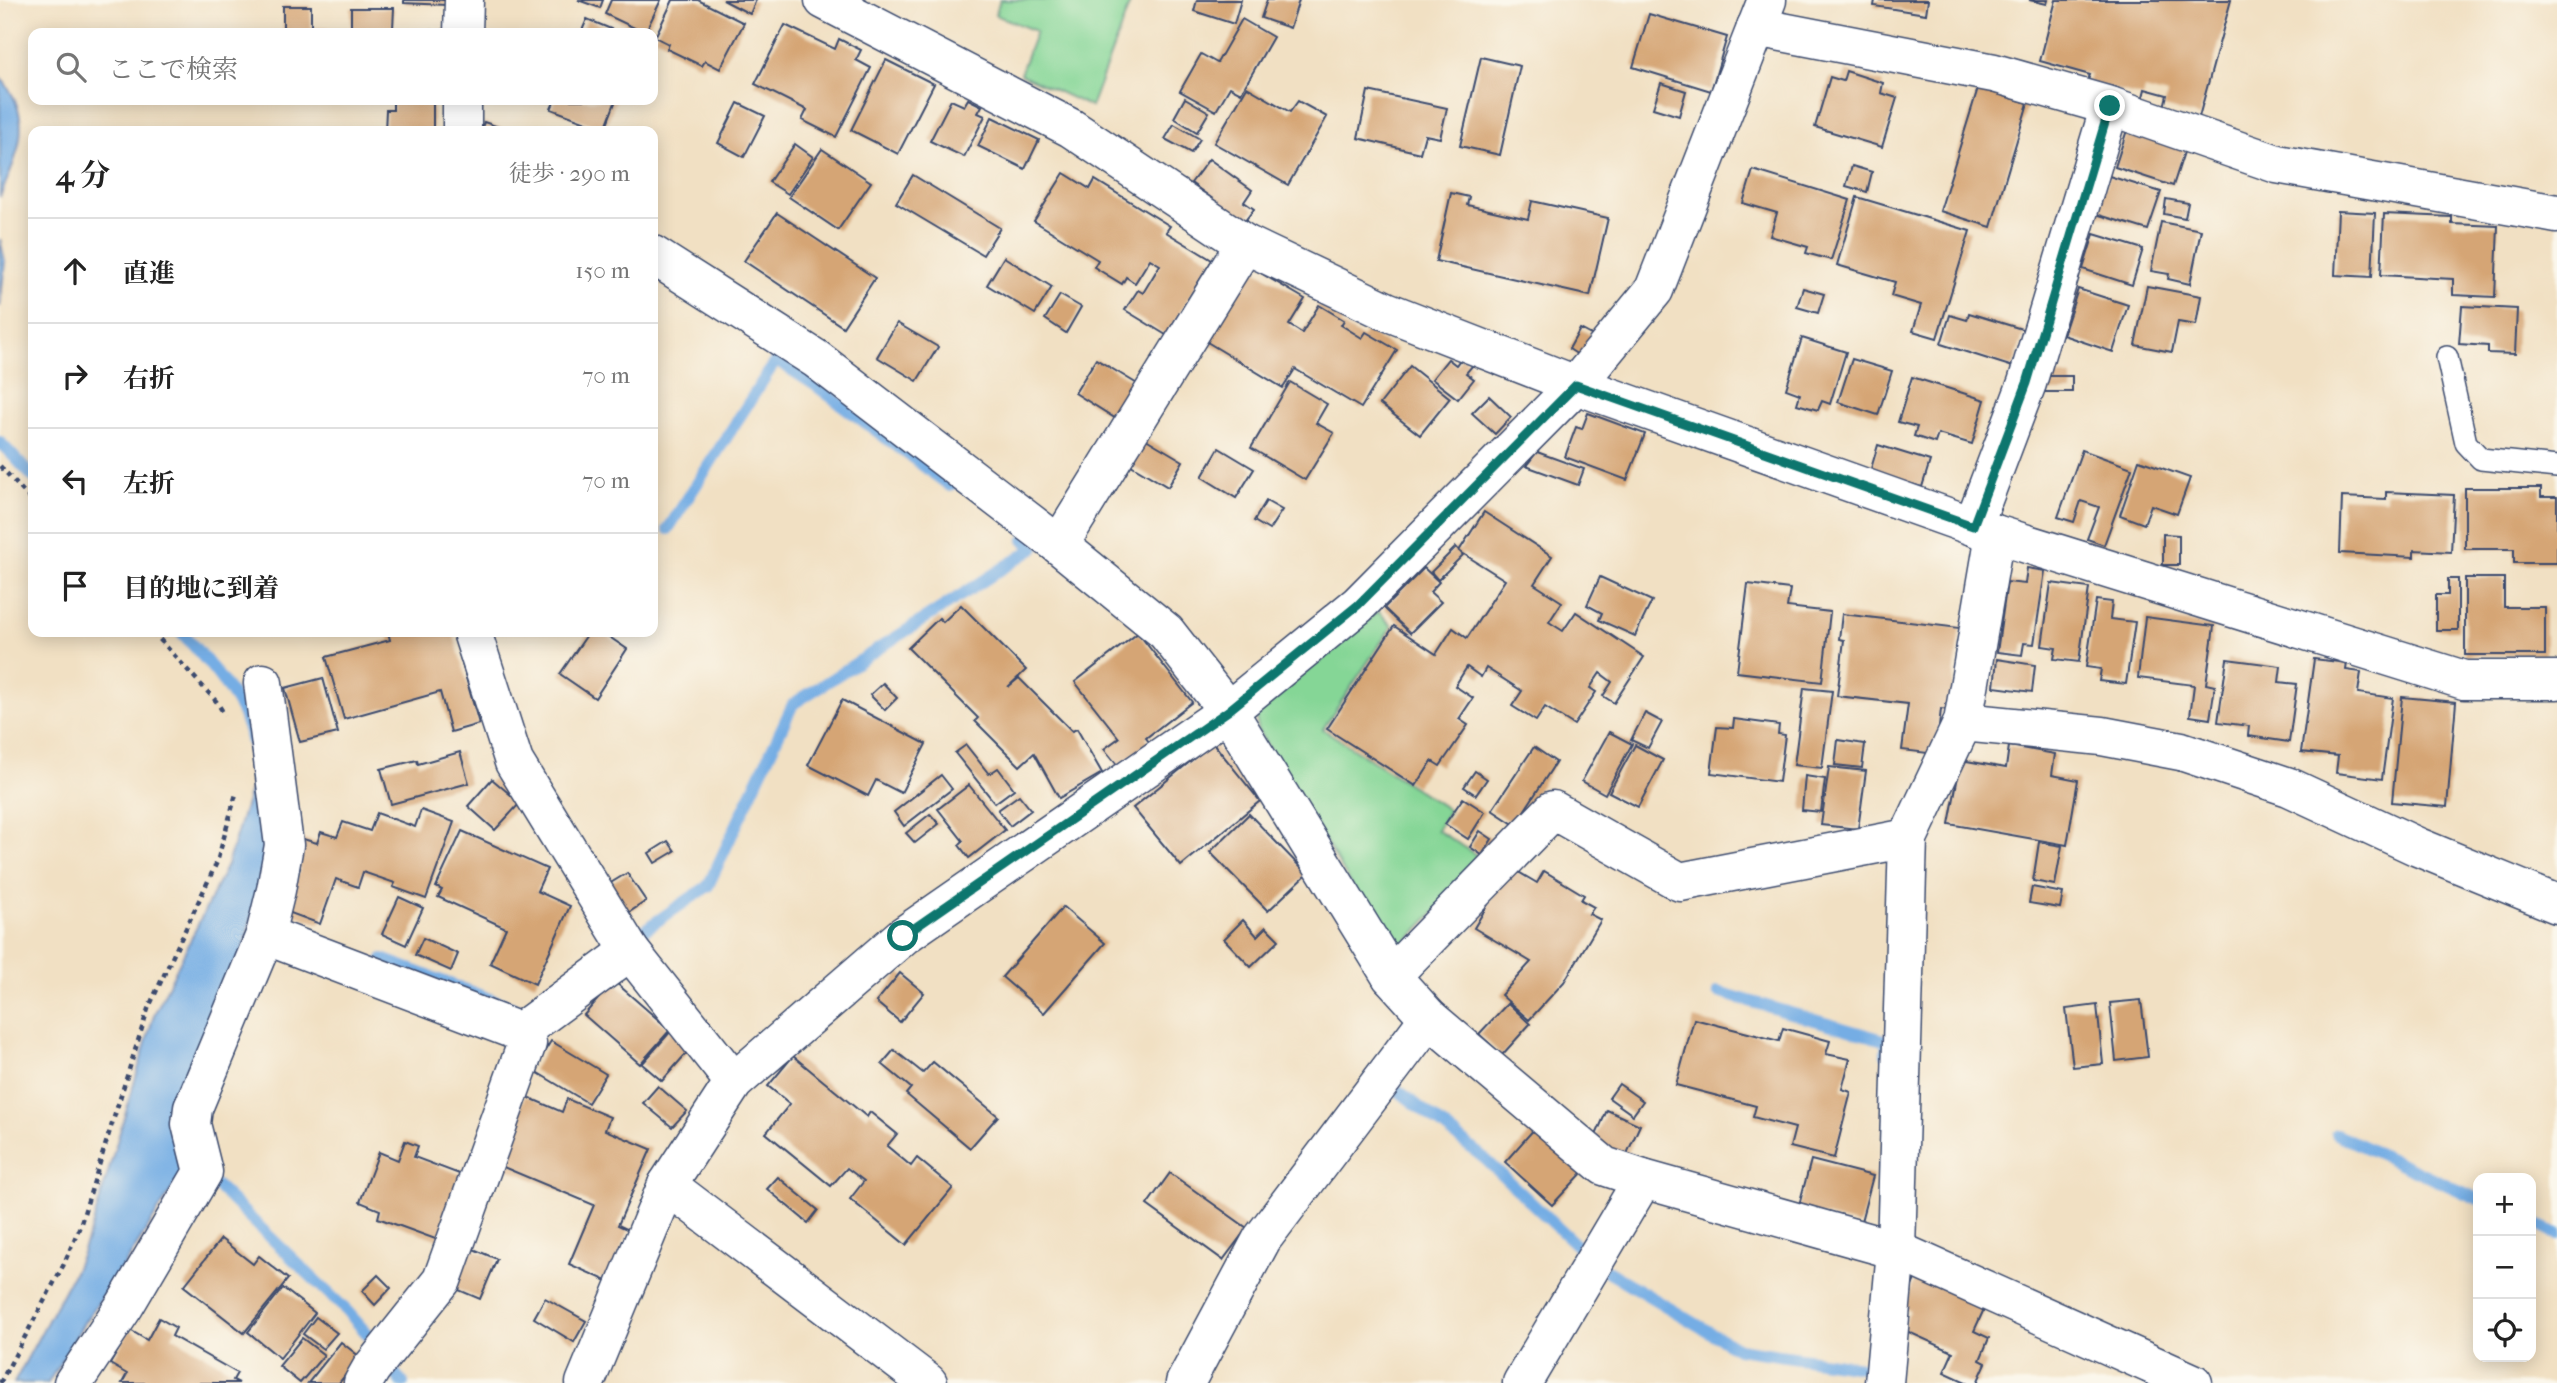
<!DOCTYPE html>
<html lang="ja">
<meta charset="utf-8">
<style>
:root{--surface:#fff;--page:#f2f2f2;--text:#222;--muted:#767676;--line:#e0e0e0}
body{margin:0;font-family:"IM FELL French Canon","Noto Serif JP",serif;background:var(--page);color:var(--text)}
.controls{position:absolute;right:21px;bottom:21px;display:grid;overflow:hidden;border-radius:14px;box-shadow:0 4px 18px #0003}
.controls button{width:63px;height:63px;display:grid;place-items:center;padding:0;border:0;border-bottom:2px solid var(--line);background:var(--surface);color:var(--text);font:35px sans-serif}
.stop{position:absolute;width:21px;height:21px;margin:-16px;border:5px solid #0f766e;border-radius:50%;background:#fff}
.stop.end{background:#0f766e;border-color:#fff;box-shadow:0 2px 7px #0008}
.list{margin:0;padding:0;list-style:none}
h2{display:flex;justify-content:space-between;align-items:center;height:91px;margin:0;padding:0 28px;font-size:30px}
h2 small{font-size:23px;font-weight:400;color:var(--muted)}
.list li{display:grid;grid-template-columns:46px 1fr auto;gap:21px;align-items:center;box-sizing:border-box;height:105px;padding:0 28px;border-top:2px solid var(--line)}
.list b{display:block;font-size:26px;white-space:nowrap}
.list em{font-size:23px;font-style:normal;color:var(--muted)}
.icon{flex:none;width:38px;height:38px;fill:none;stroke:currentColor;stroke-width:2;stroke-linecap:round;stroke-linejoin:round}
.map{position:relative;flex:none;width:2557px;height:1383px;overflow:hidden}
.search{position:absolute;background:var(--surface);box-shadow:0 4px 18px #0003;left:28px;top:28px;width:630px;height:77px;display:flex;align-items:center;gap:18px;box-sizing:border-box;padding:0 24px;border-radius:14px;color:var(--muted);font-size:26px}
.panel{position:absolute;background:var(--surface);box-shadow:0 4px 18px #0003;left:28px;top:126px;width:630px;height:511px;border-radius:14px}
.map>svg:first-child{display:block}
.green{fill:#85d696;stroke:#50827a;stroke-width:2}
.water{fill:#74ade4;stroke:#486ea1;stroke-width:2}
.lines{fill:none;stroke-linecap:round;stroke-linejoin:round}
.stream{stroke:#74ade4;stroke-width:12}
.building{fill:#d5a574}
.service-casing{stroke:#3b4a6d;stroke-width:24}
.minor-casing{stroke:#3b4a6d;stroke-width:41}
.path{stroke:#3b4a6d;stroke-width:4.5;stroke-dasharray:5 5;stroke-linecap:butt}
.service{stroke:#fff;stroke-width:21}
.minor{stroke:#fff;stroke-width:38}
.route{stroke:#0f766e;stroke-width:9}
</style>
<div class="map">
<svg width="2557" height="1383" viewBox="0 0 2557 1383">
<rect width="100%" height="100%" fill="#fbf7ec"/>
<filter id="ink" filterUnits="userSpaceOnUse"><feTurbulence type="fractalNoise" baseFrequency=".0143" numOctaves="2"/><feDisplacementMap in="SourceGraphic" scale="14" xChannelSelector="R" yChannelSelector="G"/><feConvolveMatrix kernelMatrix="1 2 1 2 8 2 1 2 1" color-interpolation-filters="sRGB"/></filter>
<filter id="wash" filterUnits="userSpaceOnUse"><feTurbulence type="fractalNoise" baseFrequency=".00686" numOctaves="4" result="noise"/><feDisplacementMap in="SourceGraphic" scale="28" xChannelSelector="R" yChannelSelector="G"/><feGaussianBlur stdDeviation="1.57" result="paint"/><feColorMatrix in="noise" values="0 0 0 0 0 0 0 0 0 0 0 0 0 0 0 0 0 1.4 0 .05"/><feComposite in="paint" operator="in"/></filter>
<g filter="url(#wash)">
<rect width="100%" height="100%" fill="#f1e0c3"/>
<g class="green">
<polygon points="1000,0 1131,0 1091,107 1020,74 1036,31 995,15"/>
<polygon points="1378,611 1392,626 1323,729 1449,810 1437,830 1484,860 1406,942 1387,943 1257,729 1257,711"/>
</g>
<g class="water">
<path d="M0 77C36 119 18 153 0 197Z"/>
<polygon points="0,239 5,261 0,307"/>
<polygon points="250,727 274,833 185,1168 119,1274 85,1321 48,1383 14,1383 75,1270 92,1227 154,1015 227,865 251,787 247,736"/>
</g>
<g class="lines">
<g class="stream">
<polyline points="0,442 33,477"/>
<polyline points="668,529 776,360 815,385 950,486"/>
<path d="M181 632C204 657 248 706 251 740"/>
<polyline points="640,933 708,886 793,704 1034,548 1024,540"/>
<polyline points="383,959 517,1009"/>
<polyline points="1718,992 1887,1041 1886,1054"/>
<polyline points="1395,1088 1484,1158 1590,1258"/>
<polyline points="2336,1134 2478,1199"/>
<polyline points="204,1179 218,1187 347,1311 377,1345 391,1369 403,1383"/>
<polyline points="2531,1222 2557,1234"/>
<polyline points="1607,1271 1738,1349 1875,1369 1873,1375"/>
</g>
</g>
<g id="blocks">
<g class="building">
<polygon points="404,0 447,0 446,5 404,3"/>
<polygon points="578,0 603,0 600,8"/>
<polygon points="611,0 661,0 645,33 605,14"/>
<polygon points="673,0 698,0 744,23 720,69 705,61 702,66 667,49 669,44 655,37"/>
<polygon points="723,0 756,0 750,14"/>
<polygon points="1197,0 1241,0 1234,24 1194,11"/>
<polygon points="1267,0 1299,0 1290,28 1261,18"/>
<polygon points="1875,0 1928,0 1926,14 1874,6"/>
<polygon points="2029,0 2048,0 2047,4"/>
<polygon points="2056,0 2231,0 2199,117 2164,107 2167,95 2145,89 2143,97 2087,82 2090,75 2040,61"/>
<polygon points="283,6 311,6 311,28 351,29 351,8 394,8 393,29 434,30 434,33 283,33"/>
<polygon points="1649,14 1727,37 1711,91 1633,67"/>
<polygon points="587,19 611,29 609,33 581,33"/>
<polygon points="1242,19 1273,37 1241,93 1230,87 1216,111 1180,91 1201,54 1217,63"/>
<polygon points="785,25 835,49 839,39 861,50 856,60 871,68 836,137 802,120 807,110 755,84"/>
<polygon points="1481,57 1520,66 1500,155 1460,146"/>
<polygon points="886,60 934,84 898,154 851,130"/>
<polygon points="1846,71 1883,83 1881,93 1897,98 1882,147 1815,127 1830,77 1843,81"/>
<polygon points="1661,83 1686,91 1679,116 1653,108"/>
<polygon points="1247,87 1290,112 1298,101 1327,117 1288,185 1214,143"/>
<polygon points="1978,88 2028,103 1991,227 1940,211"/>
<polygon points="1368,91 1447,108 1440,138 1425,135 1420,153 1358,138"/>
<polygon points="1185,98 1209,112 1197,132 1174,118"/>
<polygon points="968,99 982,106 978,113 985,116 964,157 930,141 951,100 964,106"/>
<polygon points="393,100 433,100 433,131 385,131 386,110 393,110"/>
<polygon points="555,100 616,100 605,129 551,109"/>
<polygon points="738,103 765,116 744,157 718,143"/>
<polygon points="992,117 1039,140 1025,169 978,146"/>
<polygon points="484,122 510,131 481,131"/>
<polygon points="1174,124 1200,139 1191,153 1165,139"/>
<polygon points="2127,130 2185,149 2173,186 2115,167"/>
<polygon points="795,144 813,157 788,194 769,182"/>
<polygon points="822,149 871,182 838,230 789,197"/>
<polygon points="1209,159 1252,190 1244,202 1254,209 1244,222 1191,183"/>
<polygon points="1852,166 1872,172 1867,192 1846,186"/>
<polygon points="1753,170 1850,200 1831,260 1806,253 1808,247 1770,236 1777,213 1743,203"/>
<polygon points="1064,173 1090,189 1095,180 1170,226 1166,232 1212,260 1166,335 1125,310 1138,290 1143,293 1160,265 1150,259 1135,283 1126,277 1122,284 1094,267 1098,260 1034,221"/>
<polygon points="913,175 1000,228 983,255 896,203"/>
<polygon points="2109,176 2161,192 2148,230 2096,214"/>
<polygon points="1451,193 1469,197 1467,205 1528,219 1532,201 1608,218 1590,296 1436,261"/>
<polygon points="1857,197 1970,231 1937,338 1913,331 1921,305 1891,296 1895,282 1837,265"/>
<polygon points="2166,199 2188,203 2185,218 2164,214"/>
<polygon points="2338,211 2375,213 2372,277 2335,275"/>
<polygon points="777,213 875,278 843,327 744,261"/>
<polygon points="2384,214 2452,217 2452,224 2498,226 2495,297 2453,295 2453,279 2381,275"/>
<polygon points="2161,222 2201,230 2190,284 2168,279 2169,274 2151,271"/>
<polygon points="2094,234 2143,249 2132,285 2083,269"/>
<polygon points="1004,257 1052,287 1035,314 987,285"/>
<polygon points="1252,268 1305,299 1289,325 1302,333 1319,305 1344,320 1341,325 1362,338 1366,332 1397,350 1361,408 1295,369 1283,388 1207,342"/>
<polygon points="2147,286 2201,296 2196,325 2178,322 2172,352 2135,345"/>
<polygon points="1803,288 1824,294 1818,313 1797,307"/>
<polygon points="2078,289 2128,305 2113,352 2063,335"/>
<polygon points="1060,295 1081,307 1066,333 1045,319"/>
<polygon points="2462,306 2517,309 2515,354 2488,353 2488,346 2459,344"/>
<polygon points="1969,313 2025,330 2013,367 1941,344 1950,315 1967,320"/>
<polygon points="897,323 938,347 917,381 877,357"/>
<polygon points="1580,329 1595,337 1583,358 1569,349"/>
<polygon points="1802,338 1846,352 1830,404 1822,401 1818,410 1797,404 1800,394 1786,389"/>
<polygon points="1462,357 1473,365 1466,373 1474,379 1458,399 1432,379 1448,359 1456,365"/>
<polygon points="1096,359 1139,385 1118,420 1075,393"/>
<polygon points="1852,359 1892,371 1878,415 1838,402"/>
<polygon points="1410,366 1450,398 1420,435 1380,404"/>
<rect x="2042" y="376" width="30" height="16"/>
<polygon points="1912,377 1985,400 1972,444 1938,434 1935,443 1914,436 1917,427 1898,422"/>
<polygon points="1290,382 1327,404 1316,423 1334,433 1305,480 1251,448"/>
<polygon points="1489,396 1511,417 1495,434 1472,413"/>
<polygon points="1588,413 1645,434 1627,480 1565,457 1576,427 1582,429"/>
<polygon points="1146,439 1183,461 1168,487 1131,465"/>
<polygon points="1878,445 1930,461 1922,487 1870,472"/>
<polygon points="1219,448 1254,469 1236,498 1202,477"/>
<polygon points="2082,450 2132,468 2104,545 2087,539 2099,507 2081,501 2074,522 2058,517"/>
<polygon points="1537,452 1584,469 1578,485 1526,466"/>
<polygon points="2139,460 2190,478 2177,514 2151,505 2144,524 2120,515"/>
<polygon points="2465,488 2541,488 2541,497 2557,497 2557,563 2514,563 2514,549 2465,549"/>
<polygon points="2386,492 2454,495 2451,552 2414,550 2414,557 2340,553 2342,497 2386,499"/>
<polygon points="1266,501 1282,510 1269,530 1254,521"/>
<polygon points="1484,512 1552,556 1534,584 1562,602 1549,622 1563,631 1576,612 1644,657 1614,703 1603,696 1612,682 1600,673 1590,688 1596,692 1574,725 1545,707 1536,721 1512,706 1522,691 1486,668 1481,677 1467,667 1455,686 1473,698 1459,719 1468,725 1440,766 1432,761 1416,786 1327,729 1394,626 1436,654 1453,628 1467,638 1505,580 1459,551"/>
<polygon points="2163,534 2179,535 2179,565 2163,565"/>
<polygon points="1456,547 1463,555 1438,580 1431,572"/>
<polygon points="1424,568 1439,582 1430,592 1441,602 1410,633 1384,608"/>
<polygon points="2027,568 2045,571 2034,644 2024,643 2022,655 1997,652 2007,582 2025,584"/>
<polygon points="1600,577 1652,601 1635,636 1599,620 1602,613 1587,605"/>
<polygon points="2465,578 2504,578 2504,607 2545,607 2545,655 2465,655"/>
<polygon points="2448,579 2458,579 2458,630 2436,630 2436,595 2448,595"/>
<polygon points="2051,583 2089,588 2079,662 2054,659 2056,648 2042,646"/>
<polygon points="1748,584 1790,589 1787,607 1830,612 1822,682 1737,672"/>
<polygon points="2096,600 2112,602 2110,619 2135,622 2126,684 2099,681 2101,669 2086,667"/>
<polygon points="961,605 1026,670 1008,687 1019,678 1072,731 1077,729 1102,773 1059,798 1034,753 1020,766 975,721 978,718 908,648 939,618 943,622"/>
<polygon points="1842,614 1960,628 1950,710 1941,709 1936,754 1902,750 1908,704 1837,696 1844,640 1839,639"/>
<polygon points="2145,617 2214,626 2206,684 2215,686 2210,719 2190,716 2194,685 2138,678"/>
<polygon points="388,632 453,632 479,724 451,732 440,692 344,719 326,657 390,640"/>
<polygon points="589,632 602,632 627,649 595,698 560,674"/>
<polygon points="1138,633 1192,702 1146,738 1149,742 1118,766 1104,749 1119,738 1075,682"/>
<polygon points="1997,659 2035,665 2032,692 1994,687"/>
<polygon points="2227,659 2281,666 2279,682 2297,684 2289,742 2248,736 2249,726 2218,722"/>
<polygon points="2314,659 2347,663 2346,670 2361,672 2358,693 2393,698 2382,779 2336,773 2338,756 2301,752"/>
<polygon points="323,678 338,733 300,742 285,688"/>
<polygon points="883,683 897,698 885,710 870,695"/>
<polygon points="1804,688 1832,691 1822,768 1794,765"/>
<polygon points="2402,697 2456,702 2447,807 2392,802"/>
<polygon points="842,700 926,744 901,793 876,780 868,796 808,765"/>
<polygon points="1645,713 1662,722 1648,748 1631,740"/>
<polygon points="1734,719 1779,725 1778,734 1785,735 1779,782 1711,773 1717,727 1733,728"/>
<polygon points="1609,732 1632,744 1605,794 1582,781"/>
<polygon points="1838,740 1865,744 1862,768 1835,765"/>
<polygon points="1213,743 1260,801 1181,866 1133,808"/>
<polygon points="966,745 989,774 998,768 1014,789 995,803 955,753"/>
<polygon points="1635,745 1663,760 1638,807 1609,792"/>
<polygon points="2009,746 2055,754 2052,775 2078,780 2067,845 1949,824 1961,760 2006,768"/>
<polygon points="1534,747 1556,762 1515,825 1492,810"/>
<polygon points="460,752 469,783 391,804 381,769 417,760 418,764"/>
<polygon points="1829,767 1866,771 1858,829 1821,825"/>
<polygon points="1475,771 1487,779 1476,795 1464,787"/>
<polygon points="941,775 952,789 904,826 894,812"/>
<polygon points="1805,776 1825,779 1821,812 1802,810"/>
<polygon points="492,779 520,803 495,830 468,806"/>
<polygon points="969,785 1005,830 969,858 959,845 963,841 938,809"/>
<polygon points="1019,795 1031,810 1010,826 998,810"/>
<polygon points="1463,798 1485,812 1468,839 1445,824"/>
<polygon points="421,810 454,822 426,899 393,887 395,883 363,872 358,887 336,879 320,924 285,911 300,868 293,866 303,839 317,843 321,832 337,837 343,822 370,831 377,813 415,827"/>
<polygon points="930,814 939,824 915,843 906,833"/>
<polygon points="1249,814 1307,874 1268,911 1210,852"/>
<polygon points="462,831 547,869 537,891 570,906 535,984 490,963 506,928 438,897 442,890 436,887"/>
<polygon points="1480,831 1492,839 1482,855 1470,847"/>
<polygon points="668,841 675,851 655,863 649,853"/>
<polygon points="2039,842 2062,846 2055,885 2033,881"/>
<polygon points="1510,867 1537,883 1544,871 1584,895 1581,900 1594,907 1589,914 1601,920 1564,982 1529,1020 1501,995 1531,962 1474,928"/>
<polygon points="627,873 646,901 628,913 609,884"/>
<polygon points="2032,887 2063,893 2060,908 2029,903"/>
<polygon points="399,897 423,908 406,945 382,934"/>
<polygon points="1063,907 1105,943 1044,1013 1002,977"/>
<polygon points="1243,920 1257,936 1266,927 1279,940 1251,967 1224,939"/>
<polygon points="423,938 458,954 451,971 415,955"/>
<polygon points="900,973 924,993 900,1022 876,1002"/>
<polygon points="614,981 670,1030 640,1064 584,1015"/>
<polygon points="2141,1000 2148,1057 2116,1061 2110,1003"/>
<polygon points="1508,1003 1530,1024 1502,1055 1479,1034"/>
<polygon points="2097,1005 2103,1064 2073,1067 2066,1009"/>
<polygon points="1694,1019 1779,1041 1783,1028 1830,1041 1826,1054 1850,1059 1842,1089 1851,1092 1834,1158 1790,1147 1795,1128 1753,1117 1756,1106 1676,1085"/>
<polygon points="671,1031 691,1048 662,1081 642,1064"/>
<polygon points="551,1041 606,1074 588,1103 533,1070"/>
<polygon points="894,1050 923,1073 933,1062 998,1116 970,1148 906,1094 911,1088 882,1064"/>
<polygon points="793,1056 867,1117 870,1112 897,1134 887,1146 911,1166 917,1158 953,1188 906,1245 850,1199 864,1181 847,1168 831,1186 766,1133 790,1104 768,1086"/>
<polygon points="1619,1084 1643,1101 1633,1115 1609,1098"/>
<polygon points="658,1086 687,1111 672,1127 643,1103"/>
<polygon points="525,1096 562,1112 567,1099 610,1117 605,1130 651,1149 618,1225 629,1230 607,1281 569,1264 594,1205 496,1164"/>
<polygon points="1607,1110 1640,1125 1626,1156 1593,1142"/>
<polygon points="1536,1127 1584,1171 1552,1205 1505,1162"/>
<polygon points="405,1141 418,1146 414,1157 462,1175 438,1240 378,1218 380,1210 360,1202 379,1152 398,1160"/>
<polygon points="1811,1160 1873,1176 1860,1225 1798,1209"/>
<polygon points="1170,1173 1247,1228 1223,1260 1147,1205"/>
<polygon points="778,1177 818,1210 808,1223 767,1189"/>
<polygon points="221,1239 253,1264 259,1256 288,1279 244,1333 184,1286"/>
<polygon points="471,1248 497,1259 480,1299 454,1288"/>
<polygon points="378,1275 391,1288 375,1305 362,1291"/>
<polygon points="1916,1277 1985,1307 1974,1331 1989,1338 1980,1360 1986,1363 1977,1383 1968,1383 1944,1372 1953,1352 1902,1329 1910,1311 1903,1307"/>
<polygon points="283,1288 315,1313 280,1358 248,1332"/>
<polygon points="545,1298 586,1321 574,1342 534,1318"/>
<polygon points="316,1317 337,1333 323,1349 303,1334"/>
<polygon points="159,1318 176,1328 172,1336 237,1373 233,1380 239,1383 122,1383 127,1374 110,1364 130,1330 147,1340"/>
<polygon points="302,1338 324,1355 300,1383 279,1366"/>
<polygon points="341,1342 360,1357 339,1383 308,1383"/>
</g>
</g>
</g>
<g filter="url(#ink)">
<use href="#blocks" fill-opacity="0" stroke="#3b4a6d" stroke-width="2"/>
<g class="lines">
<g class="service-casing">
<polyline id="service" points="2447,357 2466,443 2481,459 2557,467"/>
</g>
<g class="minor-casing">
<g id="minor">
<polyline points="824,0 1071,128 1245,244 1386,311 1576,385 1995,534 2464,680 2557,680"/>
<polyline points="1756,27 1994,73 2110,106 2277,164 2557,214"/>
<polyline points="463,33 464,0"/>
<polyline points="462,131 462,100"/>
<polyline points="653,255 816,359 1059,545 1166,632 1228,711 1391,976 1429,1018 1604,1166 1643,1179 1896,1250 2193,1383"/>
<polyline points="1973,526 2027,383 2110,106"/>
<polyline points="1059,545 1245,244"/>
<polyline points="472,632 514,762 630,951 734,1082"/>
<polyline points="1963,722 2102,736 2181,751 2289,787 2418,847 2557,904"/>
<polyline points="265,935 520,1032 527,1043 442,1280 371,1369 363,1383"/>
<polyline points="1391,976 1553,810 1680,882 1908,838"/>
<polyline points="520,1032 630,951"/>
<polyline points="667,1185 928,1383"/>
<polyline points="73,1383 125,1305 203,1172 191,1124 193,1108 265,935 276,890 284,845 263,683"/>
<polyline points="585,1383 667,1185 734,1082 903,936 1228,711 1358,605 1576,385 1654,290 1767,0"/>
<polyline points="1185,1383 1262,1239 1429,1018"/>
<polyline points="1522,1383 1643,1179"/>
<polyline points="1884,1383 1896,1250 1908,838 1963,722 1995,534"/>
</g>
</g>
<g class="path">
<polyline points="0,466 33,502"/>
<polyline points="153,632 216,701 225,715"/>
<polyline points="0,1383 63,1266 80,1226 148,1009 217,862 236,794"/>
</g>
<use href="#service" class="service"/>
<use href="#minor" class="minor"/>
</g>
</g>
<g class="lines" filter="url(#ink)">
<polyline class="route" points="903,936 1228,711 1358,605 1576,385 1973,526 2027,383 2110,106"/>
</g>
</svg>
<div class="controls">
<button>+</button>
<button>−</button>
<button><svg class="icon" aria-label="locate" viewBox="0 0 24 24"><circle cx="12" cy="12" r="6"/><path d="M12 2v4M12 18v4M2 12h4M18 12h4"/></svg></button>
</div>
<div class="stop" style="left:903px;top:936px"></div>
<div class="stop end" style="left:2110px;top:106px"></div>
<div class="search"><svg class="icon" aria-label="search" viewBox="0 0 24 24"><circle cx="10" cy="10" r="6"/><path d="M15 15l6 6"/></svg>ここで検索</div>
<section class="panel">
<h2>4 分<small>徒歩 · 290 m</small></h2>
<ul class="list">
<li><svg class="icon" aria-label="ahead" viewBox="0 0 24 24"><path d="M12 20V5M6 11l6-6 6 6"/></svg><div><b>直進</b></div><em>150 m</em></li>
<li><svg class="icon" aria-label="right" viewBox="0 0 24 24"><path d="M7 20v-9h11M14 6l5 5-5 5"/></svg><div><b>右折</b></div><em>70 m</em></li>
<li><svg class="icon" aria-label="left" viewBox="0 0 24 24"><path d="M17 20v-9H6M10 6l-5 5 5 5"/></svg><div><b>左折</b></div><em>70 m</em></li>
<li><svg class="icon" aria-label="arrive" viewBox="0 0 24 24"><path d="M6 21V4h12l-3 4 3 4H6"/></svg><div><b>目的地に到着</b></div></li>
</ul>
</section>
</div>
